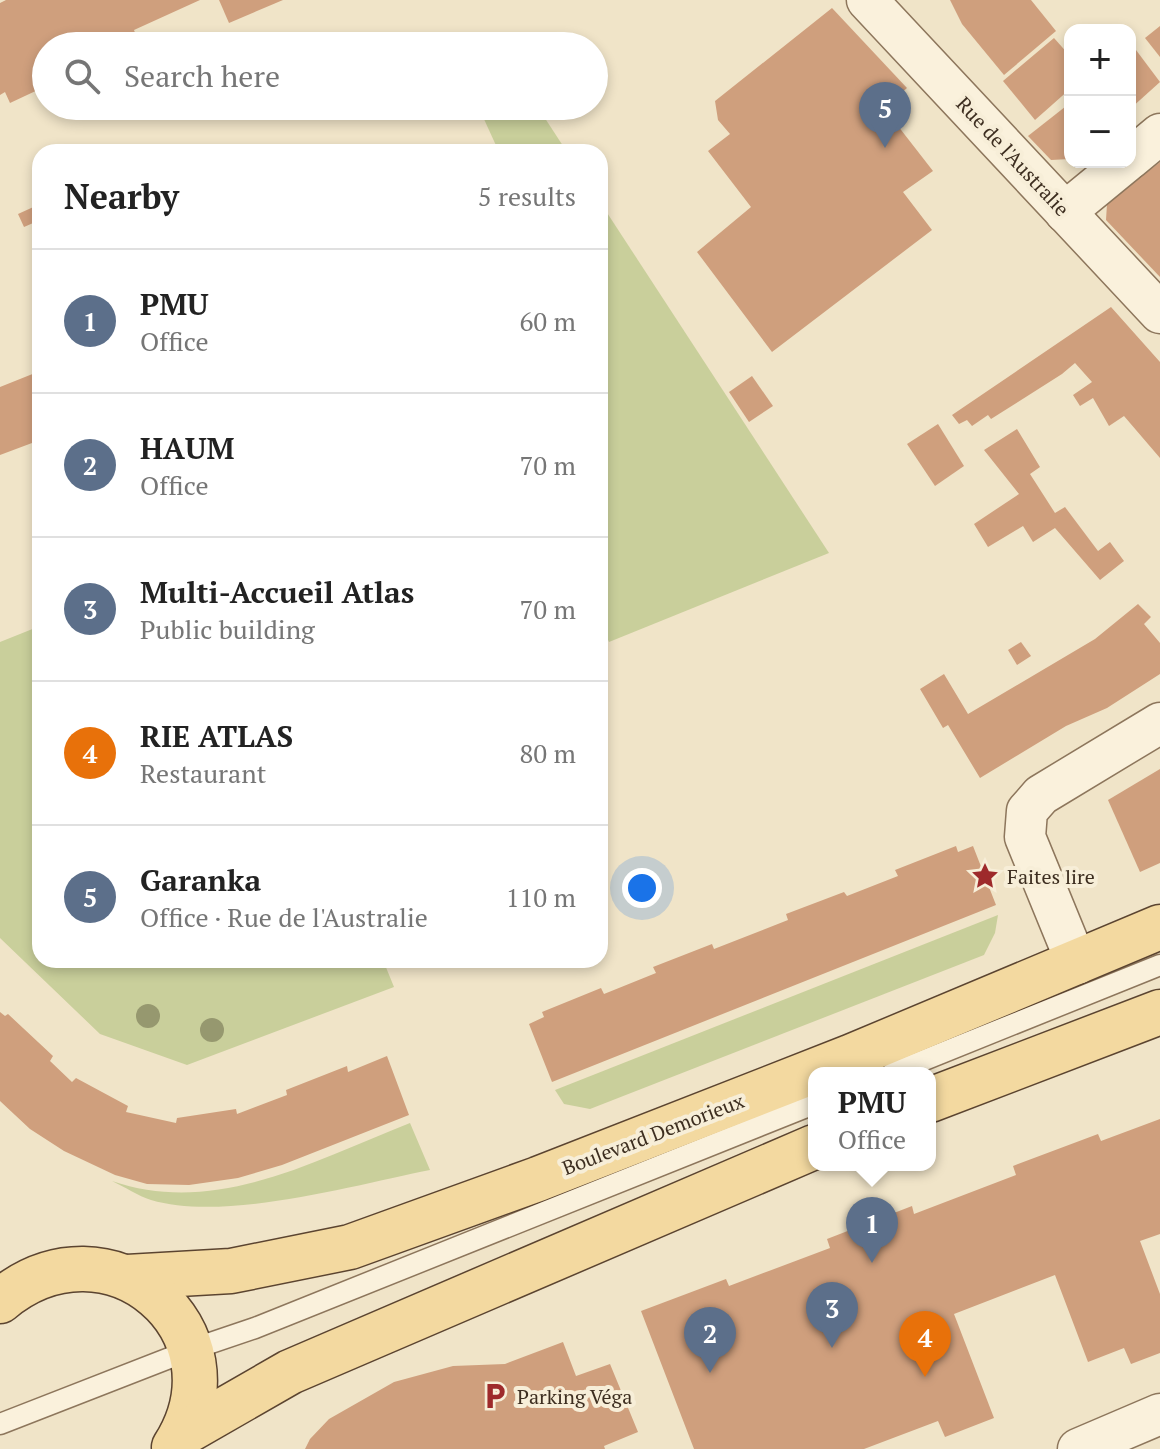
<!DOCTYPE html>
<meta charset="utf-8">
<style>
:root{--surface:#fff;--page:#f2f2f2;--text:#222;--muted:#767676;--line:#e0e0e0;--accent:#9e2a2b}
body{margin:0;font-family:"PT Serif",serif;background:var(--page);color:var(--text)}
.controls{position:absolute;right:24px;top:24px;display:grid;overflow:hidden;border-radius:16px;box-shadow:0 4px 12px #0003}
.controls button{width:72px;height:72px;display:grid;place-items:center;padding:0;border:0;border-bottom:2px solid var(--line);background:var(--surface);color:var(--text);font:40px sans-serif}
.you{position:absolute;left:642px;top:888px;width:28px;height:28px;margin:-20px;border:6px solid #fff;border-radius:50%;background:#1a73e8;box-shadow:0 0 0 12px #1a73e833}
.badge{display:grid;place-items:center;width:52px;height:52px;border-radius:50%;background:var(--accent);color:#fff;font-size:26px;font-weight:700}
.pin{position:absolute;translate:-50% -66px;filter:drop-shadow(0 2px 4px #0008)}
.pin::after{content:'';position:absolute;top:42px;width:28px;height:24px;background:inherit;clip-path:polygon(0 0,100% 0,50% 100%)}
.popup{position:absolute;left:808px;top:1067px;width:128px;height:104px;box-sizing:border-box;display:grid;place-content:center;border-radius:16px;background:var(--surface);filter:drop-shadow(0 2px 6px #0005);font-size:26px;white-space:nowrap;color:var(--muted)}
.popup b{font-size:30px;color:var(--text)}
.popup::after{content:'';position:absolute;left:50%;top:100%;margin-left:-16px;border:16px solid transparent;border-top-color:var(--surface)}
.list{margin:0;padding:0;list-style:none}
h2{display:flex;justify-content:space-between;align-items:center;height:104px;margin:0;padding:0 32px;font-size:34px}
h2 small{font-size:26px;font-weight:400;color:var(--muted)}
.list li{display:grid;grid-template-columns:52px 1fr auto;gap:24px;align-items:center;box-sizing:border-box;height:144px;padding:0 32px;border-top:2px solid var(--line)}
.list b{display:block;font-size:30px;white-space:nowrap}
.list p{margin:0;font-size:26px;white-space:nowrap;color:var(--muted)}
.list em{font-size:26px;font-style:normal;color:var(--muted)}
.icon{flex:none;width:44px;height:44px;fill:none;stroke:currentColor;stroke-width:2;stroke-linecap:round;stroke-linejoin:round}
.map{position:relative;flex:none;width:1160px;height:1449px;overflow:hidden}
.search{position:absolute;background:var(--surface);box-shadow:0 4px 12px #0003;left:32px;top:32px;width:576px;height:88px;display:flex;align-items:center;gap:20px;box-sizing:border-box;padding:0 28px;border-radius:44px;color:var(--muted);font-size:30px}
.panel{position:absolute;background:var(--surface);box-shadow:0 4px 12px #0003;left:32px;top:144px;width:576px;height:824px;border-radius:24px}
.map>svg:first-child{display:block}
.green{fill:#c9cf9b}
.building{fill:#cf9f7d}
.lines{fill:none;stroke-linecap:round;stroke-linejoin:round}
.service-casing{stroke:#8d765c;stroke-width:23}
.minor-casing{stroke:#8d765c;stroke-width:43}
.primary-casing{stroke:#5b4430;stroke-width:47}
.service{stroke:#faf1dc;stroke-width:20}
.minor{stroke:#faf1dc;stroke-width:40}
.primary{stroke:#f3d9a0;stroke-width:44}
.tree{fill:#96986f}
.labels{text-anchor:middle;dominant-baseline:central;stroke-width:8;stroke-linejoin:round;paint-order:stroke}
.street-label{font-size:20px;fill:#3d2e20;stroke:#f7eed8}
.poi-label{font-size:20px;fill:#3d2e20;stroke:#f7eed8;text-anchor:start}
</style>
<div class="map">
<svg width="1160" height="1449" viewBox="0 0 1160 1449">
<rect width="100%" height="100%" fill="#f0e4c8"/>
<g class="green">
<polygon points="478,106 537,106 567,152 499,152"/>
<polygon points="600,202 829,553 609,642 600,622"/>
<polygon points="40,626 40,960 383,960 394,987 187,1065 100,1034 0,938 0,642"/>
<polygon points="998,915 995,933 984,955 590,1109 564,1104 555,1090"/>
<path d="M410 1123 430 1170C354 1185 225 1222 151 1200 138 1196 125 1187 112 1181 216 1217 315 1160 410 1123Z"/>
</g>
<g class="building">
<polygon points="6,0 200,0 134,30 137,38 117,46 46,46 46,77 38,80 42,88 10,103 5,92 0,95 0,3"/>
<polygon points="219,0 283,0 229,23"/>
<polygon points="950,0 1031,0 1056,31 1004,75 962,24"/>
<polygon points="832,8 907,88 884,108 933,171 903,192 932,230 772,352 697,252 751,207 708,151 730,134 718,120 715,101"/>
<polygon points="1160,26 1160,57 1145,38"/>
<polygon points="1054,38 1070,56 1070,89 1035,120 1003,81"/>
<polygon points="1130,42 1160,82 1130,109"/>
<polygon points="1070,103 1070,159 1051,160 1028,136"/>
<polygon points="1160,162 1160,277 1106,220 1107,204"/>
<polygon points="40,204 40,220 24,227 18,214"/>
<polygon points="1111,307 1160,362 1160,458 1124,416 1109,426 1093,398 1080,406 1073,395 1092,382 1075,363 1062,374 991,419 988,415 972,426 967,420 959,424 952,415"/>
<polygon points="40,371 40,440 0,455 0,387"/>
<polygon points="752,376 773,406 749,422 729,392"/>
<polygon points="938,424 964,466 935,486 907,444"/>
<polygon points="1017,429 1040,467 1030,474 1055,513 1065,507 1098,551 1110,542 1124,561 1100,580 1055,528 1033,542 1023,526 988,547 974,524 1019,494 984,450"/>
<polygon points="1138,604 1151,617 1144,624 1160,643 1160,674 1107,708 1066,726 980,778 948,725 943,728 920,689 944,674 968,714 1095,639"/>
<polygon points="1021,642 1031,656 1017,665 1008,650"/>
<polygon points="1160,769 1160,863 1140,872 1108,800"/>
<polygon points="956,846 958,852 973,846 996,905 552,1082 529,1024 544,1017 542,1012 601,988 604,994 656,973 653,967 712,944 714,949 788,920 786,914 844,892 847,896 898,876 895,870"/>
<polygon points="0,1012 5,1016 8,1014 53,1056 50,1061 72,1082 76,1078 128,1106 126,1112 176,1123 177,1118 236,1109 237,1114 287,1095 286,1090 347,1066 348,1072 387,1056 409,1115 282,1165 238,1178 189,1185 147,1184 115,1175 64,1151 30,1129 0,1101"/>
<polygon points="1160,1119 1160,1234 1140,1241 1160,1294 1160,1353 1131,1364 1124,1348 1088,1362 1055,1275 954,1314 994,1418 945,1437 938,1421 864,1449 694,1449 641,1311 726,1279 729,1286 830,1248 827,1239 912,1206 914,1214 1016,1175 1013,1166 1098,1134 1101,1141"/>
<polygon points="563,1342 576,1376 610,1364 638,1432 604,1446 605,1449 305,1449 310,1439 329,1419 394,1382 453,1366 505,1364"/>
</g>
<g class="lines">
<g class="service-casing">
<g id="service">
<polyline points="892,1073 1160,965"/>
<polyline points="0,1424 190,1350 255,1328 814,1104"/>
</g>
</g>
<g class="minor-casing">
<g id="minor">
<polyline points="867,0 1160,313"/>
<polyline points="1130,159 1160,134"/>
<polyline points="1065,212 1126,162"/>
<polyline points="1077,964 1025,837 1027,811 1041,795 1160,723"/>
<polyline points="1078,1449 1160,1414"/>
</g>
</g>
<g class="primary-casing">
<g id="primary">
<polyline points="930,1100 1160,1012"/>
<polyline points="127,1277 231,1271 350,1247 538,1179 850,1057 1160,927"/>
<path d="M0 1301C109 1210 248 1331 174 1447"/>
<polyline points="182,1434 290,1372 814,1147"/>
</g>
</g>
<use href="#service" class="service"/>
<use href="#minor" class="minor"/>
<use href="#primary" class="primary"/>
</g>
<g class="tree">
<circle cx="148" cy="1016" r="12"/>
<circle cx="212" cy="1030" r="12"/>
</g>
<defs>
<g id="sight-bare" transform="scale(2.16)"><path d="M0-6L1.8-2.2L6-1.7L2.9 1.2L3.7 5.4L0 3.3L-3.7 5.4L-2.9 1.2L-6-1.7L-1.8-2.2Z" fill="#9e2a2b" stroke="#f7eed8" stroke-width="2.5" paint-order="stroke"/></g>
<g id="parking-bare" transform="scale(2.16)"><path d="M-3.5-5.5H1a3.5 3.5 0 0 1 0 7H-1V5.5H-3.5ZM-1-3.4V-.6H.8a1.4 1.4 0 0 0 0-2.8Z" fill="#9e2a2b" stroke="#f7eed8" stroke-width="2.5" paint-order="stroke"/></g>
</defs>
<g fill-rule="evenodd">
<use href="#sight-bare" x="985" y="876"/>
<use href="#parking-bare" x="495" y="1396"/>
</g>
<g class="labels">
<g class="street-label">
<text transform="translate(1013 156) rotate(47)">Rue de l'Australie</text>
<text transform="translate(653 1134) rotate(-21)">Boulevard Demorieux</text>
</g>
<g class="poi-label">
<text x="1007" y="876">Faites lire</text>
<text x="517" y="1396">Parking Véga</text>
</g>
</g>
</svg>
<div class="controls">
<button>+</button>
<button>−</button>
</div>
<div class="you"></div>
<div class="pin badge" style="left:872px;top:1263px;background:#5c6f8a">1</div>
<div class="popup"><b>PMU</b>Office</div>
<div class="pin badge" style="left:710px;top:1373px;background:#5c6f8a">2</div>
<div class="pin badge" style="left:832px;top:1348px;background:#5c6f8a">3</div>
<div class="pin badge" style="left:925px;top:1377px;background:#e8710a">4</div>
<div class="pin badge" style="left:885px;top:148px;background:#5c6f8a">5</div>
<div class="search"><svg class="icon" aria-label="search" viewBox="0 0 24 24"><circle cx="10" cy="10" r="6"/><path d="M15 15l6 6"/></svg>Search here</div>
<section class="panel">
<h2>Nearby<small>5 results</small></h2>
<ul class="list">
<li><span class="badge" style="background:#5c6f8a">1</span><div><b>PMU</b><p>Office</p></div><em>60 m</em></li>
<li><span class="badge" style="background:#5c6f8a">2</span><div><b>HAUM</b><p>Office</p></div><em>70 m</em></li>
<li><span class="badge" style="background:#5c6f8a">3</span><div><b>Multi-Accueil Atlas</b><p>Public building</p></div><em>70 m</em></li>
<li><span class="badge" style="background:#e8710a">4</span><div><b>RIE ATLAS</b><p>Restaurant</p></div><em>80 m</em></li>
<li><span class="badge" style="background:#5c6f8a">5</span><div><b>Garanka</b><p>Office · Rue de l'Australie</p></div><em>110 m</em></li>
</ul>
</section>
</div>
